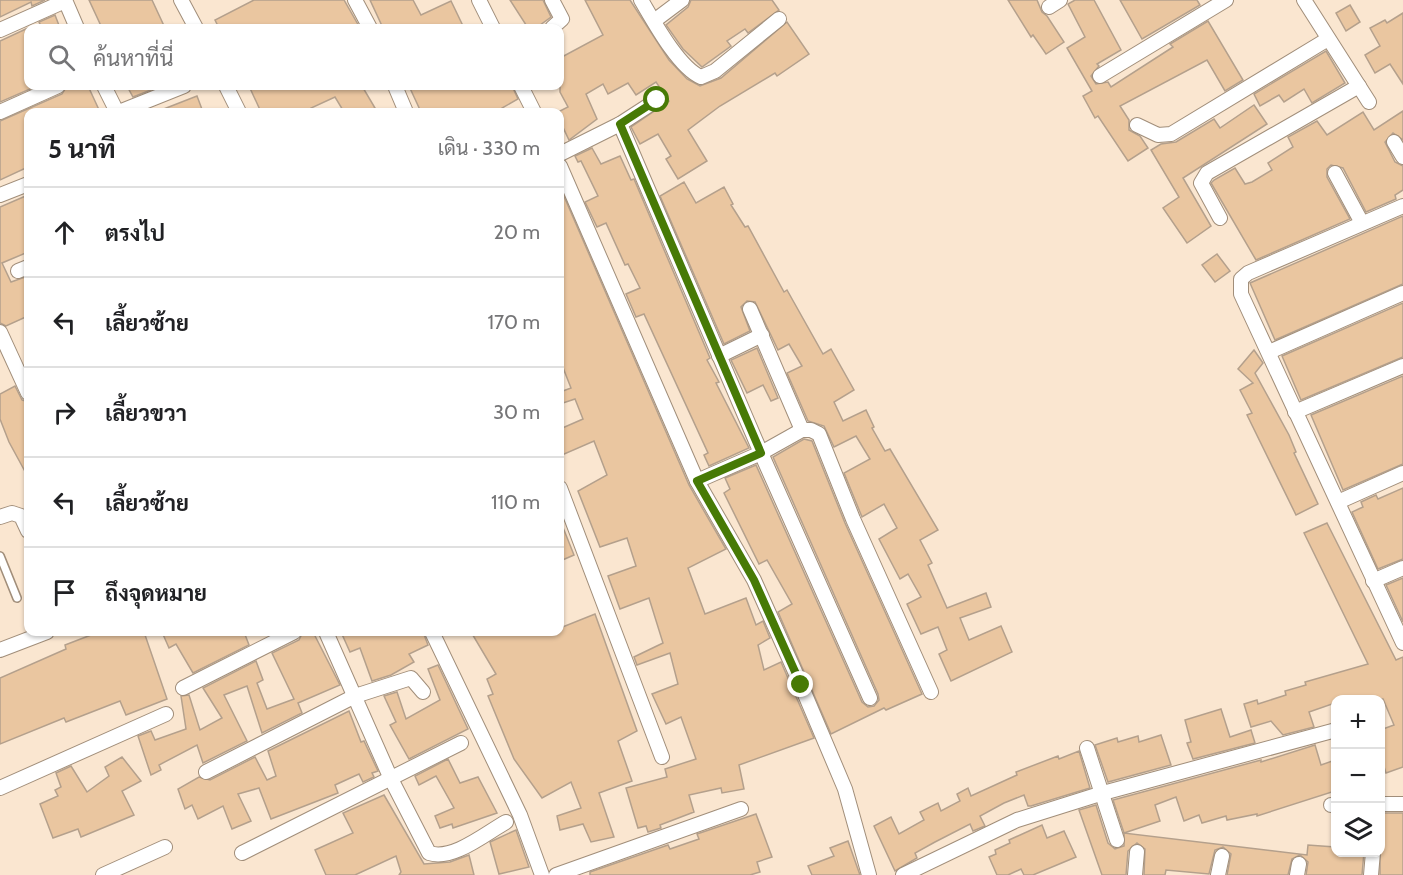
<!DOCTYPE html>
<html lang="th">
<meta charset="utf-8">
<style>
:root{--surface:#fff;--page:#f6f6f6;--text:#202124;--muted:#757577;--line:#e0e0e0}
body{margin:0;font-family:Cabin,Sarabun,sans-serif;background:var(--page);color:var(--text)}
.controls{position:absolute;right:18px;bottom:18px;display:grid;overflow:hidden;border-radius:12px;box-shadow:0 2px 4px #0004}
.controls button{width:54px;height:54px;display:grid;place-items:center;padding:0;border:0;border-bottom:2px solid var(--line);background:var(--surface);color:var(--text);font:30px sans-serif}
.stop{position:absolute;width:18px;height:18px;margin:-14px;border:4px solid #477a06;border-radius:50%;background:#fff}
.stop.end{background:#477a06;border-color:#fff;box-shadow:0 2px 6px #0008}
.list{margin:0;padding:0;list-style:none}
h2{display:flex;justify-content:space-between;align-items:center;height:78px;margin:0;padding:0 24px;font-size:26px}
h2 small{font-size:20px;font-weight:400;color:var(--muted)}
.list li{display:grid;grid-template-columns:39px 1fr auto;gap:18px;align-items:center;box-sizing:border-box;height:90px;padding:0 24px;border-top:2px solid var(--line)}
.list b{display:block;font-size:22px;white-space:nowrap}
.list em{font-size:20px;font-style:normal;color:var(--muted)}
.icon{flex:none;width:33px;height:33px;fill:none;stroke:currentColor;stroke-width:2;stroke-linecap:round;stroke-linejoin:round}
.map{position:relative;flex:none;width:1403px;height:875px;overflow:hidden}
.search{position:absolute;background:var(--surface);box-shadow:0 2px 4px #0004;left:24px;top:24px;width:540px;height:66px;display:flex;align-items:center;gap:15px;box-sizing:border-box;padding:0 21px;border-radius:12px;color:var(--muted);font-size:22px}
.panel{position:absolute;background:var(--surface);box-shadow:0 2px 4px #0004;left:24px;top:108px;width:540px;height:528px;border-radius:12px}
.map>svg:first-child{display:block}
.building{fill:#eac6a0;stroke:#b4a08c;stroke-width:1.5}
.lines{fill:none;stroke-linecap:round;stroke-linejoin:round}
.lane-casing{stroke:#a18e7a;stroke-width:10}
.street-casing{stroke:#a18e7a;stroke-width:16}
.lane{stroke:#fff;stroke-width:7}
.street{stroke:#fff;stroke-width:14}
.route{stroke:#477a06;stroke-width:8}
</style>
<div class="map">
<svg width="1403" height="875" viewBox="0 0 1403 875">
<rect width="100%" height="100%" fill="#fae6d0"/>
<g class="building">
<polygon points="0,0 45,0 32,6 31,2 0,17"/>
<polygon points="89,0 152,0 165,28 102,28"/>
<polygon points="254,0 344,0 360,28 219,28 215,20"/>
<polygon points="370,0 413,0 421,15 451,1 464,28 383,28"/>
<polygon points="510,0 543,0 551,17 536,28 528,28"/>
<polygon points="585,0 630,0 669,60 687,79 700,86 721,78 787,22 809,54 777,76 775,73 720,106 688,130 707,161 678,179 666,159 671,156 658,134 640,144 631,127 669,101 656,82 636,95 628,83 608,94 603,84 586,94 597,119 569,140 560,121 560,111 568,107 560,92 560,58 603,35"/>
<polygon points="691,0 772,0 779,10 748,33 745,29 727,41 731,46 702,67 683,49 666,25 688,7"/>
<polygon points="1008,0 1037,0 1042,12 1047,16 1064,42 1046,54 1033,35 1031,37"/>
<polygon points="1075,0 1094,0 1121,50 1097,64 1099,66 1091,76 1096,84 1108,82 1111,87 1173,47 1170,44 1208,21 1243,80 1225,91 1207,60 1120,106 1129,120 1129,130 1140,136 1148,148 1128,161 1098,116 1095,118 1083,96 1092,91 1067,48 1085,37 1068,4"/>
<polygon points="1120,0 1197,0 1200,5 1142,39"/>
<polygon points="1350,5 1360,22 1346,31 1336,13"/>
<polygon points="1403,13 1403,84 1390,64 1375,73 1365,55 1380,46 1370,28 1385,20 1387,23"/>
<polygon points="55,15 60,28 42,28 39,22"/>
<polygon points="28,28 28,86 37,86 0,102 0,41"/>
<polygon points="1326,51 1345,83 1312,103 1304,89 1284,102 1279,95 1260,106 1254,94"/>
<polygon points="67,86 88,86 100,112 28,112 28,167 0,180 0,121 62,94"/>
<polygon points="127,86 161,86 133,97"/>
<polygon points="249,86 362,86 375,108 367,112 344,112 335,97 311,108 313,112 261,112"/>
<polygon points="409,86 512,86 518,99 502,108 504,112 421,112"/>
<polygon points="197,96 203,112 156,112"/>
<polygon points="1254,105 1267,124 1183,178 1211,226 1187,243 1163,208 1179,197 1151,150 1161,144 1176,142 1214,119 1220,128"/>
<polygon points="1403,111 1403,140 1393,133 1385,142 1395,162 1403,166 1403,190 1395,195 1396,199 1366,212 1343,168 1331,165 1327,169 1327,177 1350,219 1256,260 1211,183 1214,180 1235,168 1245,184 1252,182 1272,170 1268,163 1293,147 1288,137 1317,121 1327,135 1363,112 1374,130"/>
<polygon points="592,148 601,164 620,156 631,180 634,179 710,358 707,360 719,382 716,383 749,448 709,466 704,455 708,453 644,314 636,317 626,294 640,288 628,264 625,265 606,223 597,227 585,202 598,196 581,161 578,162 575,156"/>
<polygon points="684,182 696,203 724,187 733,204 731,205 745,227 748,226 784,292 787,290 823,354 831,349 854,390 834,402 843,421 866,410 874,427 872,428 885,451 890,449 938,530 920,540 932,563 928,565 947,608 986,593 991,607 960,618 969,640 1001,626 1012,652 951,681 939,654 947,650 938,627 921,634 907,604 921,597 908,574 900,579 879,539 897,528 884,504 862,517 844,473 870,459 856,436 834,447 824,426 808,421 787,373 802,366 789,344 778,350 755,302 747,301 741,307 750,331 724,344 660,196"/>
<polygon points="560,187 689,485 726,549 688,568 705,614 746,598 756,625 763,621 770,638 758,645 764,670 781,662 814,738 739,765 744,789 722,793 721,788 689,795 694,812 660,825 661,828 648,832 646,826 638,828 626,788 667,777 665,769 696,759 681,717 666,724 652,694 678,684 670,653 637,665 634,657 663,643 649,598 620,609 608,576 636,566 627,538 600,547 578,491 607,475 594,441 562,455 560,447 560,429 583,419 575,399 560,404 560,392 571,388 560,360"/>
<polygon points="28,195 28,252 2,263 11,282 28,276 28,316 6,326 0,323 0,207"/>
<polygon points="1403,216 1403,284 1275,340 1250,283"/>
<polygon points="1217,254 1230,271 1215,282 1202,265"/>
<polygon points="1403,303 1403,357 1301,400 1282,356"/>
<polygon points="757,348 778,398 771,401 763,385 747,393 731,360"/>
<polygon points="1254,350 1263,363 1255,373 1289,435 1296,452 1294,453 1318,504 1296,515 1247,415 1252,413 1240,390 1253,383 1238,369"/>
<polygon points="1403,376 1403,464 1343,490 1311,415"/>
<polygon points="15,386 22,400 28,402 28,477 9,442 0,419 0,394"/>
<polygon points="804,439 812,441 845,523 922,694 886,710 884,708 831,734 778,612 792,604 767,560 759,564 724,493 730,489 725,478 756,465 862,702 868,707 874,706 879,700 878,694 773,457"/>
<polygon points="1403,488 1403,559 1378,569 1352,512 1363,507 1361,502 1376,495 1378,499"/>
<polygon points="560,520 574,555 560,561"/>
<polygon points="1327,523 1396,660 1403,657 1403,767 1386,773 1380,754 1380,730 1394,725 1383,699 1335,699 1335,703 1309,712 1314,727 1283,735 1271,721 1251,727 1244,704 1257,700 1258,704 1286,695 1285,691 1306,685 1305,682 1368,664 1304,533"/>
<polygon points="1403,578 1403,622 1386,585"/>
<polygon points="595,614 637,731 618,741 632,781 599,793 614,837 591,842 583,824 560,830 557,816 581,808 571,782 542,798 514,759 488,696 493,694 487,679 496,674 471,632 560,632 560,628"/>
<polygon points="90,632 144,632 167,699 126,715 120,701 66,722 64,718 0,744 0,678 66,649 65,645 91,635"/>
<polygon points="162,632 244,632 249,645 193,673 176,644 169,648"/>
<polygon points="303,632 313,632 340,685 298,703 302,713 262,733 247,686 224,695 247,741 203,763 197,745 159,765 161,770 151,775 138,736 151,731 155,740 186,729 181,696 189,695 200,730 222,718 203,688 256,661 263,680 257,683 267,709 294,699 272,653 299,640"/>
<polygon points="341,632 423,632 428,645 409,654 414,662 391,675 372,681 360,648 350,652"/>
<polygon points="438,665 468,729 409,759 390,725 396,722 384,696 397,692 406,719 440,700 428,669"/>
<polygon points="1221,709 1230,737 1251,730 1255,743 1193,759 1187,743 1191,742 1185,720"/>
<polygon points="349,711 361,742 364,741 378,771 372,773 374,777 363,782 359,774 335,785 338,793 271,819 259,788 238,794 251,821 232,829 223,806 198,819 192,805 185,809 178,789 199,777 210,780 255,757 267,780 276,776 268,751"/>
<polygon points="1161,735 1171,765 1108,782 1095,745 1117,738 1118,742 1138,736 1139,742"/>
<polygon points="1315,745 1321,765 1335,760 1335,791 1257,816 1257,814 1227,820 1226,816 1202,823 1199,815 1184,821 1176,797 1155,805 1160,821 1124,833 1113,800 1261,760 1261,762"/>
<polygon points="1079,751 1090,788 1031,806 1028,806 1024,795 1004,803 980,816 985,826 973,831 970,824 935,842 915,853 917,858 895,871 874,826 891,817 899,834 924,820 920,812 938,803 941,811 960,801 957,794 968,788 971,796 1017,775 1016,772 1058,756 1059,759"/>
<polygon points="122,757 141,781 122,791 134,815 81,837 78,829 53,838 40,804 58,796 55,790 61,787 56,773 71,766 87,792 109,776 105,767"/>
<polygon points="448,759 460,783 478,777 497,813 453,828 452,824 440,828 435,816 454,808 436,776 419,785 415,776"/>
<polygon points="384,795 424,864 450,862 469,855 474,875 399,875 401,872 396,856 355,875 326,875 315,850 353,833 343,813"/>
<polygon points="1096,805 1108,843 1115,849 1124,846 1124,833 1307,855 1308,845 1335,847 1335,852 1364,852 1362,875 1306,875 1308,862 1300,855 1292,859 1288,875 1227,875 1231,854 1223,847 1215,850 1209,874 1166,870 1165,875 1144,875 1145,849 1137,843 1128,851 1126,875 1102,875 1079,810"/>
<rect x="1380" y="813" width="23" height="62"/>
<polygon points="756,814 772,857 757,862 760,872 750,875 590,875 590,872 668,845 670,849 699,839 697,834"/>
<polygon points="1042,825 1047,838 1064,831 1076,857 1033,875 1024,875 1021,869 1008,875 997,875 989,857 996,854 995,850 1010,843 1009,840"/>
<polygon points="516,830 529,867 499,874 490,842"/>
<polygon points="848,841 860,875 812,875 808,866 834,856 830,848"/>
</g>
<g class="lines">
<g class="lane-casing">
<polyline id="lane" points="0,556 17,598"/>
</g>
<g class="street-casing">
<g id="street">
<polyline points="65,0 77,28"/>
<polyline points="181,0 196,28"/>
<polyline points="355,0 370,28"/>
<polyline points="479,0 493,28"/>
<path d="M641 0C654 22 679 68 701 77L715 71 779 19"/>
<polyline points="1304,0 1369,102"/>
<polyline points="1049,7 1060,0"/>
<polyline points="654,21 682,0"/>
<polyline points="552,28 562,19 552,0"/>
<polyline points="0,30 65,1"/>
<polyline points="1100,76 1226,0"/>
<polyline points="104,86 117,112"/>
<polyline points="226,86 239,112"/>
<polyline points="395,86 406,112"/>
<polyline points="521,86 534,112"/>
<polyline points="0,112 58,86"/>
<polyline points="119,112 184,86"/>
<polyline points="620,124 761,453 870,698"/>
<polyline points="1137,125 1158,135 1171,134 1328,39"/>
<polyline points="1394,142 1403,157"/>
<polyline points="560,154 620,124 657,100"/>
<polyline points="560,166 697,481 754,580 801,685 845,789 869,875"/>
<polyline points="1335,173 1362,223"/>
<polyline points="0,195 28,184"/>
<polyline points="1403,206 1248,273 1241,279 1241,294 1403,643"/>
<polyline points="1220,218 1201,183 1207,173 1359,86"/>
<polyline points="18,271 28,267"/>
<polyline points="750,309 802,430"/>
<polyline points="0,332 28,393"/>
<polyline points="1269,352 1403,293"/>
<polyline points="719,356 762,335"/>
<polyline points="1295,412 1403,366"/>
<polyline points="697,481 761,453 802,430 811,430 819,434 853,519 931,692"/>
<polyline points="560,488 662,757"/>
<polyline points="1338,502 1403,473"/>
<polyline points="0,517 12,513 21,516 28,531"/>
<polyline points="1373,581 1403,568"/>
<path d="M326 632 391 779 429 853C453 861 486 833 506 822"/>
<polyline points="432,632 520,815 542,875"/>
<polyline points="0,650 47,632"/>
<polyline points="183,688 294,632"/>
<polyline points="1087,748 1117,840"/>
<polyline points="206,772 355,696 411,678 423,692"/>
<polyline points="0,788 166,714"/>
<polyline points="1380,804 1403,804"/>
<polyline points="1331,805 1336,805"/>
<polyline points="242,853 461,743"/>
<polyline points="103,875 165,847"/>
<polyline points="556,875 741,809"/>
<polyline points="903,875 1017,820 1103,793 1336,730"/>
<polyline points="1135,875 1137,852"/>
<polyline points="1218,875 1222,856"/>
<polyline points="1297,875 1299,864"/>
<polyline points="1371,875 1373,852"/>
</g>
</g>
<use href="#lane" class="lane"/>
<use href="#street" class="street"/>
</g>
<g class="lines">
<polyline class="route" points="657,100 620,124 761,453 697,481 754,580 801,685"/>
</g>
</svg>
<div class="controls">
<button>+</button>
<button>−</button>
<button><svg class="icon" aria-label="layers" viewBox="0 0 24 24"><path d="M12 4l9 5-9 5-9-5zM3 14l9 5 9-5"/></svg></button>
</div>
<div class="stop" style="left:657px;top:100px"></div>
<div class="stop end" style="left:801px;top:685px"></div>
<div class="search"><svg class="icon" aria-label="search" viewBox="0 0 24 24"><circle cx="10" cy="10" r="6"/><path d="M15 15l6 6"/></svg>ค้นหาที่นี่</div>
<section class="panel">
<h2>5 นาที<small>เดิน · 330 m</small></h2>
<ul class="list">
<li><svg class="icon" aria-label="ahead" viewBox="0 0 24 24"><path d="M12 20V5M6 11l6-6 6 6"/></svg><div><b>ตรงไป</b></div><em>20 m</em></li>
<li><svg class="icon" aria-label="left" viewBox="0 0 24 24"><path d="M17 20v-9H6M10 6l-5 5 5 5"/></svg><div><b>เลี้ยวซ้าย</b></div><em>170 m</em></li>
<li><svg class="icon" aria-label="right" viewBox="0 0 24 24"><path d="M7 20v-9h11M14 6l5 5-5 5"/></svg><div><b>เลี้ยวขวา</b></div><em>30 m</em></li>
<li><svg class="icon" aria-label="left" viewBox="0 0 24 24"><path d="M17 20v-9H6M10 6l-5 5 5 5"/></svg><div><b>เลี้ยวซ้าย</b></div><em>110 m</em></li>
<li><svg class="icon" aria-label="arrive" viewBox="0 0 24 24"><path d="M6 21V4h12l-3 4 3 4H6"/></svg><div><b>ถึงจุดหมาย</b></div></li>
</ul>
</section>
</div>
